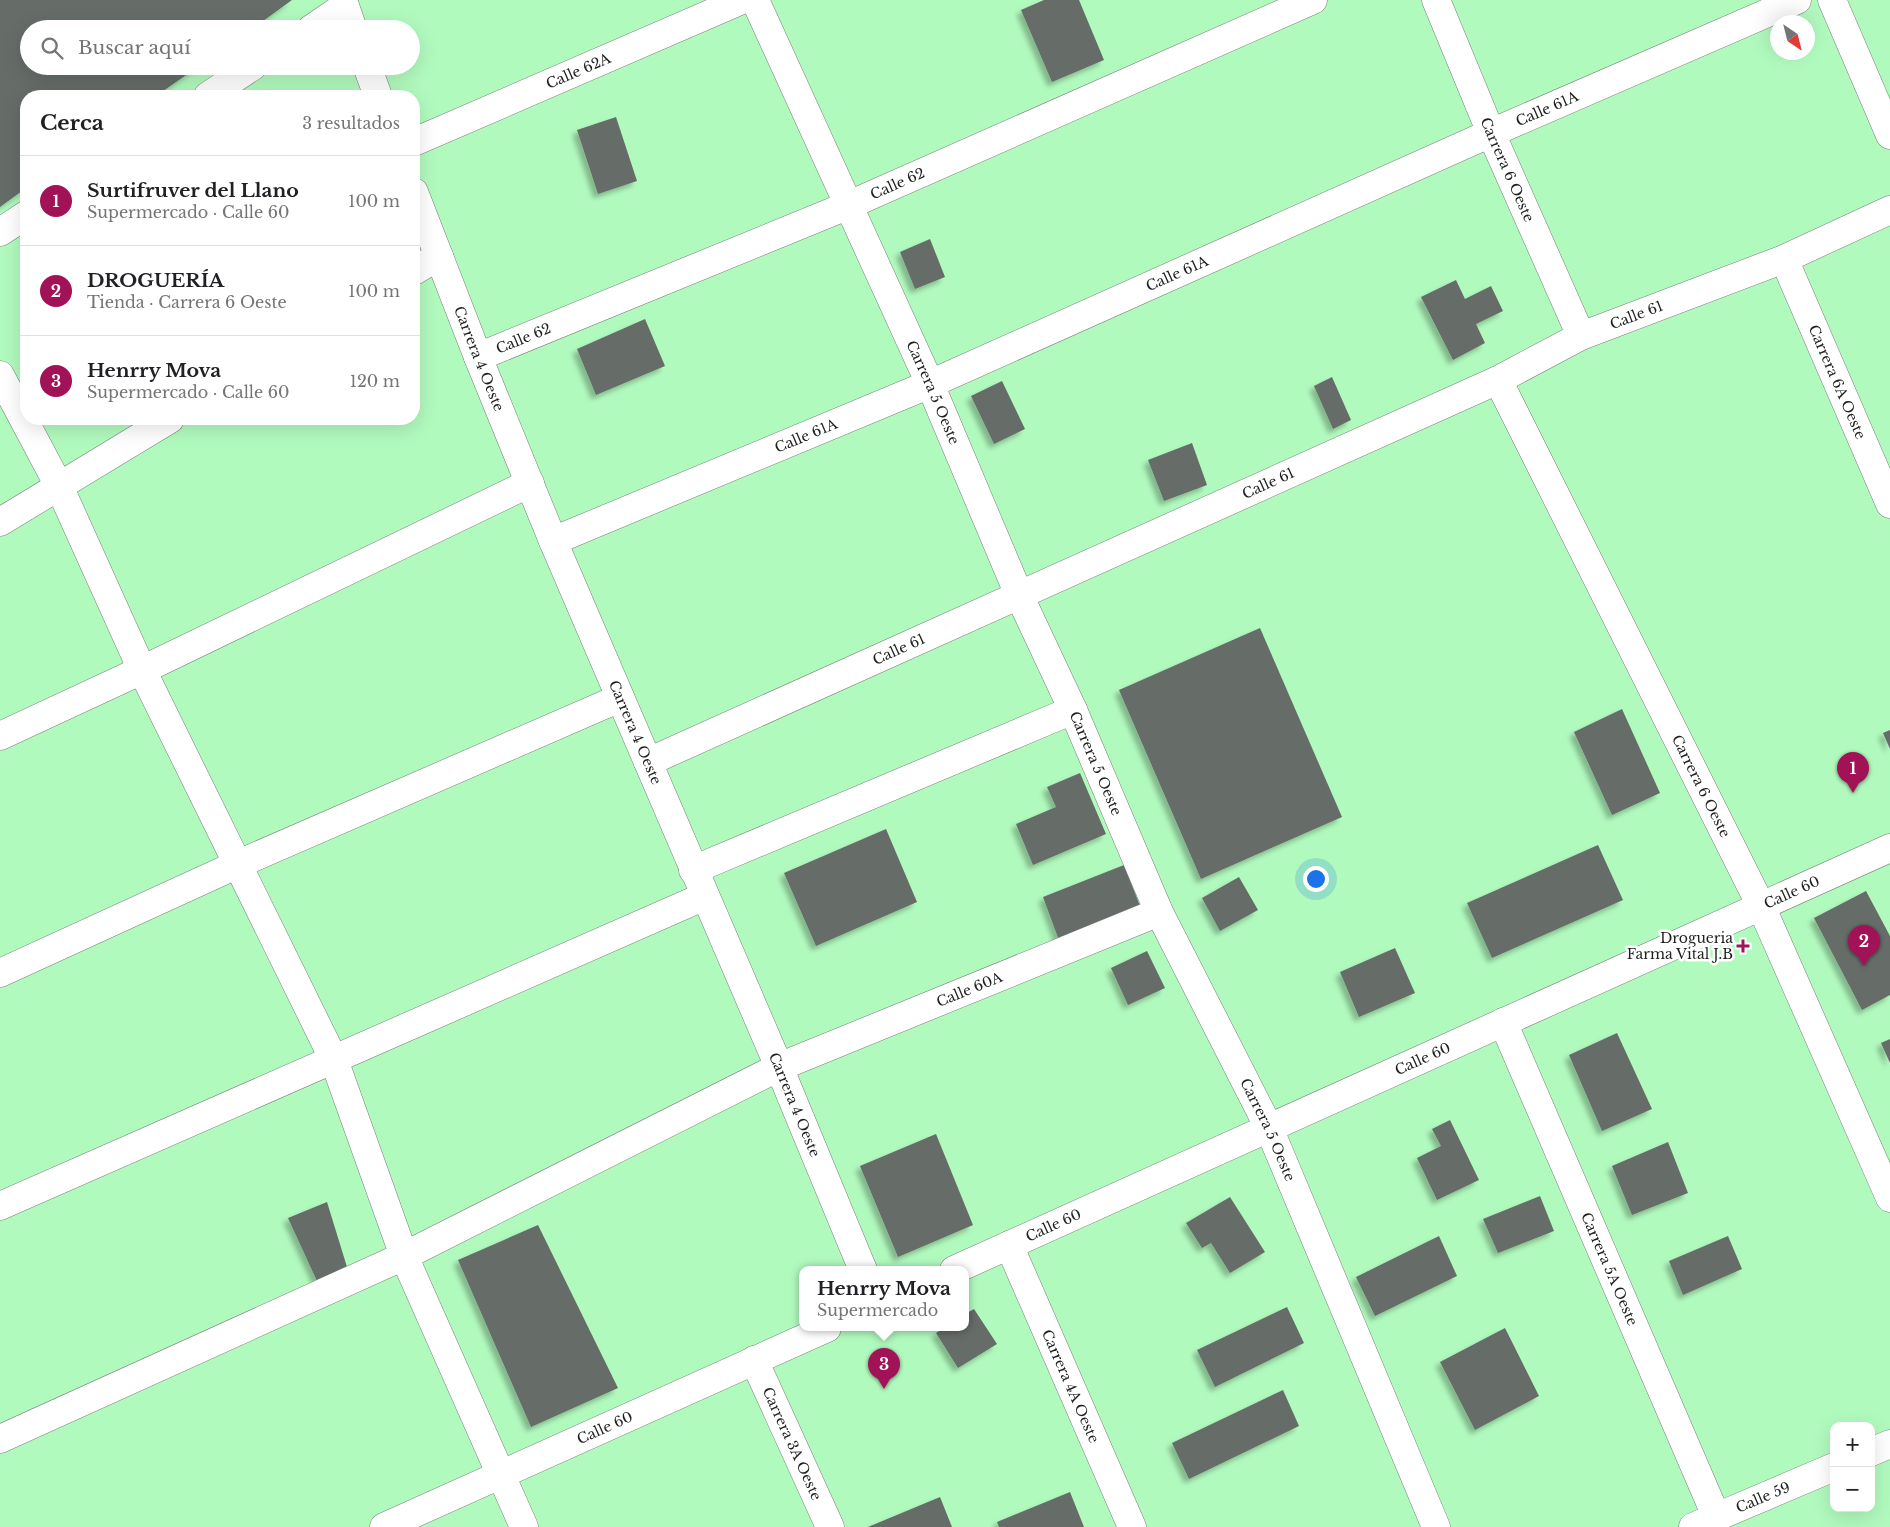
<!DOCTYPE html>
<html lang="es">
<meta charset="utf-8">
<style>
:root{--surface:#fff;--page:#f6f6f6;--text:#202124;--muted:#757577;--line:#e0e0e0;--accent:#a21257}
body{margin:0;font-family:"Libre Baskerville",serif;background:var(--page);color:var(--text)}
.controls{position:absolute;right:15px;bottom:15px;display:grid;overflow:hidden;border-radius:10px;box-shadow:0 5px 20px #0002}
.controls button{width:45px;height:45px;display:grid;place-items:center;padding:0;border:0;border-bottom:1px solid var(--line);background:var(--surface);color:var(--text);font:25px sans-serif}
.compass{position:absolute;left:1770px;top:15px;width:45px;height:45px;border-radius:50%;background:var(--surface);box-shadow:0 5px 20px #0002;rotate:145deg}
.you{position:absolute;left:1315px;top:878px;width:18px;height:18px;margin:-12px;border:4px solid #fff;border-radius:50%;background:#1a73e8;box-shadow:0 0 0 8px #1a73e833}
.badge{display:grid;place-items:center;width:32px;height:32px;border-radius:50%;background:var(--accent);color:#fff;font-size:16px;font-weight:700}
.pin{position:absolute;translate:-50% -41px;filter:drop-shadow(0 1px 2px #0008)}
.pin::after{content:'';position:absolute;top:26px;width:18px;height:15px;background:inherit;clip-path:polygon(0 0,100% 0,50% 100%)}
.popup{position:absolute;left:799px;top:1266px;width:170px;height:65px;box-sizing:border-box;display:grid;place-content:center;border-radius:10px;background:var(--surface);filter:drop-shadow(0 1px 4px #0005);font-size:16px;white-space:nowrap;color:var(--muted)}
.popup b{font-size:19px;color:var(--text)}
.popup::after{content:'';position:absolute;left:50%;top:100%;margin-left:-10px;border:10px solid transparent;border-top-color:var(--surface)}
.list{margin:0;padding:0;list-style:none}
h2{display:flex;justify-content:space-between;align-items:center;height:65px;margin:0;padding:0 20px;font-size:21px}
h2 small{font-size:16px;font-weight:400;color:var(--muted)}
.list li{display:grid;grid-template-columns:32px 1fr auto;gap:15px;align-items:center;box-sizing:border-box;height:90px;padding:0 20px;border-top:1px solid var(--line)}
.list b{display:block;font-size:19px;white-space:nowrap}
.list p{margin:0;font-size:16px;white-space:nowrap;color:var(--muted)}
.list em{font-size:16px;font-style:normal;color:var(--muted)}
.icon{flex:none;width:28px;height:28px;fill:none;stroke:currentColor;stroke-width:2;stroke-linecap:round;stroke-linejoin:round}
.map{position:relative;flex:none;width:1890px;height:1527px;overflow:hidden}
.search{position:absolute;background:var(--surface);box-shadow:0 5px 20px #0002;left:20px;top:20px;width:400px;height:55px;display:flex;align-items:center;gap:12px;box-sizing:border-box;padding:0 18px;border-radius:28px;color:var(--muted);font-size:19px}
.panel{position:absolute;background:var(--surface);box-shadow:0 5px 20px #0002;left:20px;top:90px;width:400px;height:335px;border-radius:20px}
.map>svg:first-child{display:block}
.green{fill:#b1fabe;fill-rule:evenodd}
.building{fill:#666c67;filter:url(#shadow)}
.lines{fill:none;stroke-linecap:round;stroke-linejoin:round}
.street-casing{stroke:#7a807b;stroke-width:29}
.secondary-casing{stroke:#7a807b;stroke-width:29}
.street{stroke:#fff;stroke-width:28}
.secondary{stroke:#fff;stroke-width:28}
.poi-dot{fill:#a21257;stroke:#fff;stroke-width:2}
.labels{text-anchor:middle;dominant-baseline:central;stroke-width:5;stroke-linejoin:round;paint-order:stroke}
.street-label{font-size:14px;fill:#1f211f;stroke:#fff}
.poi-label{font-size:14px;fill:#1f211f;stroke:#fff;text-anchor:end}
</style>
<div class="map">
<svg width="1890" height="1527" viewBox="0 0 1890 1527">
<defs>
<filter id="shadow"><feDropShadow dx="-4.5" dy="4.5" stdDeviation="2.5" flood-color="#0004"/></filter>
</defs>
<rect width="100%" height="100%" fill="#f4fcf5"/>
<path class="green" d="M0 0H1890V1527H0ZM1778 22H1808V52H1778ZM29 29H411V66H29ZM26 96H414V419H26ZM803 1270H965V1328H803ZM1834 1426H1871V1508H1834Z"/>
<g class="building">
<polygon points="0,0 292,0 252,29 29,29 29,66 199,66 156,96 26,96 26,188 0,207"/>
<polygon points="1044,0 1079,0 1104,60 1052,82 1021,10"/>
<polygon points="616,117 637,181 598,194 577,130"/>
<polygon points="930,239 945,277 915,289 900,252"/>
<polygon points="1456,280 1465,299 1491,286 1503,311 1476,324 1485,343 1453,360 1421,297"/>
<polygon points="645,319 665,366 596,395 577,349"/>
<polygon points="1332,377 1351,420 1333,429 1314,386"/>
<polygon points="1002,381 1025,429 994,444 971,396"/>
<polygon points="1192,443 1207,485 1164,501 1148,460"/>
<polygon points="1260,628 1342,817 1201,879 1119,690"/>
<polygon points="1622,709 1660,793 1612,815 1574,732"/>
<polygon points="1890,730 1890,749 1883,733"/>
<polygon points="1080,773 1106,834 1033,865 1016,824 1056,807 1047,787"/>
<polygon points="886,829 917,902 816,946 784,873"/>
<polygon points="1598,845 1623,900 1492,958 1467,903"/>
<polygon points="1124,865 1142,911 1060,943 1043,897"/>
<polygon points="1239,877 1258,910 1220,931 1202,898"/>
<polygon points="1866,891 1890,936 1890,995 1862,1010 1814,918"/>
<polygon points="1395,948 1415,993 1359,1017 1340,972"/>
<polygon points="1147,951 1165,988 1128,1005 1111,968"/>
<polygon points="1617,1033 1652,1109 1602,1131 1569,1055"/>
<polygon points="1890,1039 1890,1063 1881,1043"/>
<polygon points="1450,1120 1479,1180 1437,1200 1417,1158 1441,1146 1432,1129"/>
<polygon points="936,1134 973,1225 898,1257 860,1166"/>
<polygon points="1668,1142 1688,1193 1632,1215 1612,1166"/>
<polygon points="1540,1196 1554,1231 1498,1253 1483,1219"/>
<polygon points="1230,1197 1265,1252 1230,1273 1211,1243 1202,1248 1186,1223"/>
<polygon points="327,1202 347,1267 317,1281 288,1218"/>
<polygon points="538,1225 618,1388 531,1427 458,1260"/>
<polygon points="1439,1236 1457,1276 1375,1316 1356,1277"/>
<polygon points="1728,1236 1742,1269 1683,1295 1669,1261"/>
<polygon points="1287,1307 1304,1343 1215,1387 1197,1350"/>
<polygon points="974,1309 997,1344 958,1368 936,1333 944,1328 965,1328 965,1314"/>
<polygon points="1505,1328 1539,1396 1475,1430 1440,1362"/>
<polygon points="1283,1390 1299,1426 1189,1479 1172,1443"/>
<polygon points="1070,1492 1084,1527 999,1527 997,1522"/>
<polygon points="940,1497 952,1527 868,1527"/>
</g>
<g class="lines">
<g class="street-casing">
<g id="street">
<path id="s1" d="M755 0 930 384 1019 595 1073 710 1159 912 1269 1128 1436 1527"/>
<path id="s2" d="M1436 0 1491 133 1581 336"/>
<polyline points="1832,0 1890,135"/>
<path id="s3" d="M414 142 742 0"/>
<path id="s4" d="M1784 259 1890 504"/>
<polyline points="414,271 439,256"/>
<path id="s5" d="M478 357 849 205 1313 0"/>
<polyline points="0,375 59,486 142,670 334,1060 404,1256 524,1527"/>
<path id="s6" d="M1498 380 1761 906 1890 1198"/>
<polyline points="0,522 170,419"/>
<path id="s7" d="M553 541 930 384 1491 133 1797 0"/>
<polyline points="0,736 142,670 530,483"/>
<path id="s8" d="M648 762 1498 380 1581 336 1784 259 1890 210"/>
<polyline points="693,870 1073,710"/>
<polyline points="0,973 236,865 620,698"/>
<path id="s9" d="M1503 1022 1716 1516"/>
<polyline points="0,1206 705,896"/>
<path id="s10" d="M1009 1245 1132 1527"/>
<path id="s11" d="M754 1360 830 1527"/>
<path id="s12" d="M0 1439 404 1256 779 1067 1159 912"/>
<polyline points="1871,1452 1890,1444"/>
<path id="s13" d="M1693 1527 1834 1467"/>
</g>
</g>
<g class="secondary-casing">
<g id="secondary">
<polyline points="311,29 345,6 353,29"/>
<polyline points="367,66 378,96"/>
<polyline points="208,96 253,66"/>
<path id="s14" d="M414 192 478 357 553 541 779 1067 863 1270"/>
<polyline points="0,232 26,215"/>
<path id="s15" d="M954 1270 1890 848"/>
<path id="s16" d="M384 1527 827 1328"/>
</g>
</g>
<use href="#street" class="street"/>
<use href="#secondary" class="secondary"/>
</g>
<path class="poi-dot" d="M1740.5 938.5h5v5h5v5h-5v5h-5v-5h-5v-5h5z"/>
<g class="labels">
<g class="street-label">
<text stroke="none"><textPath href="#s3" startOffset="179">Calle 62A</textPath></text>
<text stroke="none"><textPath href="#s7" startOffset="1084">Calle 61A</textPath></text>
<text stroke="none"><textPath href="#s2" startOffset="184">Carrera 6 Oeste</textPath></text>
<text stroke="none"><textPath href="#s5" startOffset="454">Calle 62</textPath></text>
<text stroke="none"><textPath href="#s7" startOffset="679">Calle 61A</textPath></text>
<text stroke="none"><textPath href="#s8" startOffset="1085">Calle 61</textPath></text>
<text stroke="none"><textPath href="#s5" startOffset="49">Calle 62</textPath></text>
<text stroke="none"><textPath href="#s14" startOffset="179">Carrera 4 Oeste</textPath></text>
<text stroke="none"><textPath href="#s4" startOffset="134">Carrera 6A Oeste</textPath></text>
<text stroke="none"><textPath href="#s1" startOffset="431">Carrera 5 Oeste</textPath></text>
<text stroke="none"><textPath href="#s7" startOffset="274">Calle 61A</textPath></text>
<text stroke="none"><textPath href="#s8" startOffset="680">Calle 61</textPath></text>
<text stroke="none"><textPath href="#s8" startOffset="275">Calle 61</textPath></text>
<text stroke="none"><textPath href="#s14" startOffset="584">Carrera 4 Oeste</textPath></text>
<text stroke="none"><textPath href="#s1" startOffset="836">Carrera 5 Oeste</textPath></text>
<text stroke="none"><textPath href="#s6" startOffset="454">Carrera 6 Oeste</textPath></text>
<text stroke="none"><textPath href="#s15" startOffset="919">Calle 60</textPath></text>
<text stroke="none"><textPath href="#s12" startOffset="1069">Calle 60A</textPath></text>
<text stroke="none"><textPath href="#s15" startOffset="514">Calle 60</textPath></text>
<text stroke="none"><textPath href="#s14" startOffset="989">Carrera 4 Oeste</textPath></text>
<text stroke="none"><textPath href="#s1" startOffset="1241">Carrera 5 Oeste</textPath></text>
<text stroke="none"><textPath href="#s15" startOffset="109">Calle 60</textPath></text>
<text stroke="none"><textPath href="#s9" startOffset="269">Carrera 5A Oeste</textPath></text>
<text stroke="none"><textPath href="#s10" startOffset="154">Carrera 4A Oeste</textPath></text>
<text stroke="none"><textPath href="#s16" startOffset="242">Calle 60</textPath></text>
<text stroke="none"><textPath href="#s11" startOffset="92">Carrera 3A Oeste</textPath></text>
<text stroke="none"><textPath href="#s13" startOffset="76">Calle 59</textPath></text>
</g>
<g class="poi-label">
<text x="1733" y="938">Drogueria<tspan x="1733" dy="16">Farma Vital J.B</tspan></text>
</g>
</g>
</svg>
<div class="controls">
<button>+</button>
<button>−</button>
</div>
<svg class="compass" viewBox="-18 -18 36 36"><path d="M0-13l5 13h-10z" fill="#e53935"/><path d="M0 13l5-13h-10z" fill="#757577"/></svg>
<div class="you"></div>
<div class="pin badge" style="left:1853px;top:793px">1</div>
<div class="pin badge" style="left:1864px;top:966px">2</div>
<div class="pin badge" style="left:884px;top:1389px">3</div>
<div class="popup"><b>Henrry Mova</b>Supermercado</div>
<div class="search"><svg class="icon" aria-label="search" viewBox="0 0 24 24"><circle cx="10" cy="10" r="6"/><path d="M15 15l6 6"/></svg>Buscar aquí</div>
<section class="panel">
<h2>Cerca<small>3 resultados</small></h2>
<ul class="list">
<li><span class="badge">1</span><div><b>Surtifruver del Llano</b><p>Supermercado · Calle 60</p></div><em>100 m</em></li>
<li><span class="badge">2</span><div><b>DROGUERÍA</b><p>Tienda · Carrera 6 Oeste</p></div><em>100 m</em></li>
<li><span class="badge">3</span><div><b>Henrry Mova</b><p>Supermercado · Calle 60</p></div><em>120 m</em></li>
</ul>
</section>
</div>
